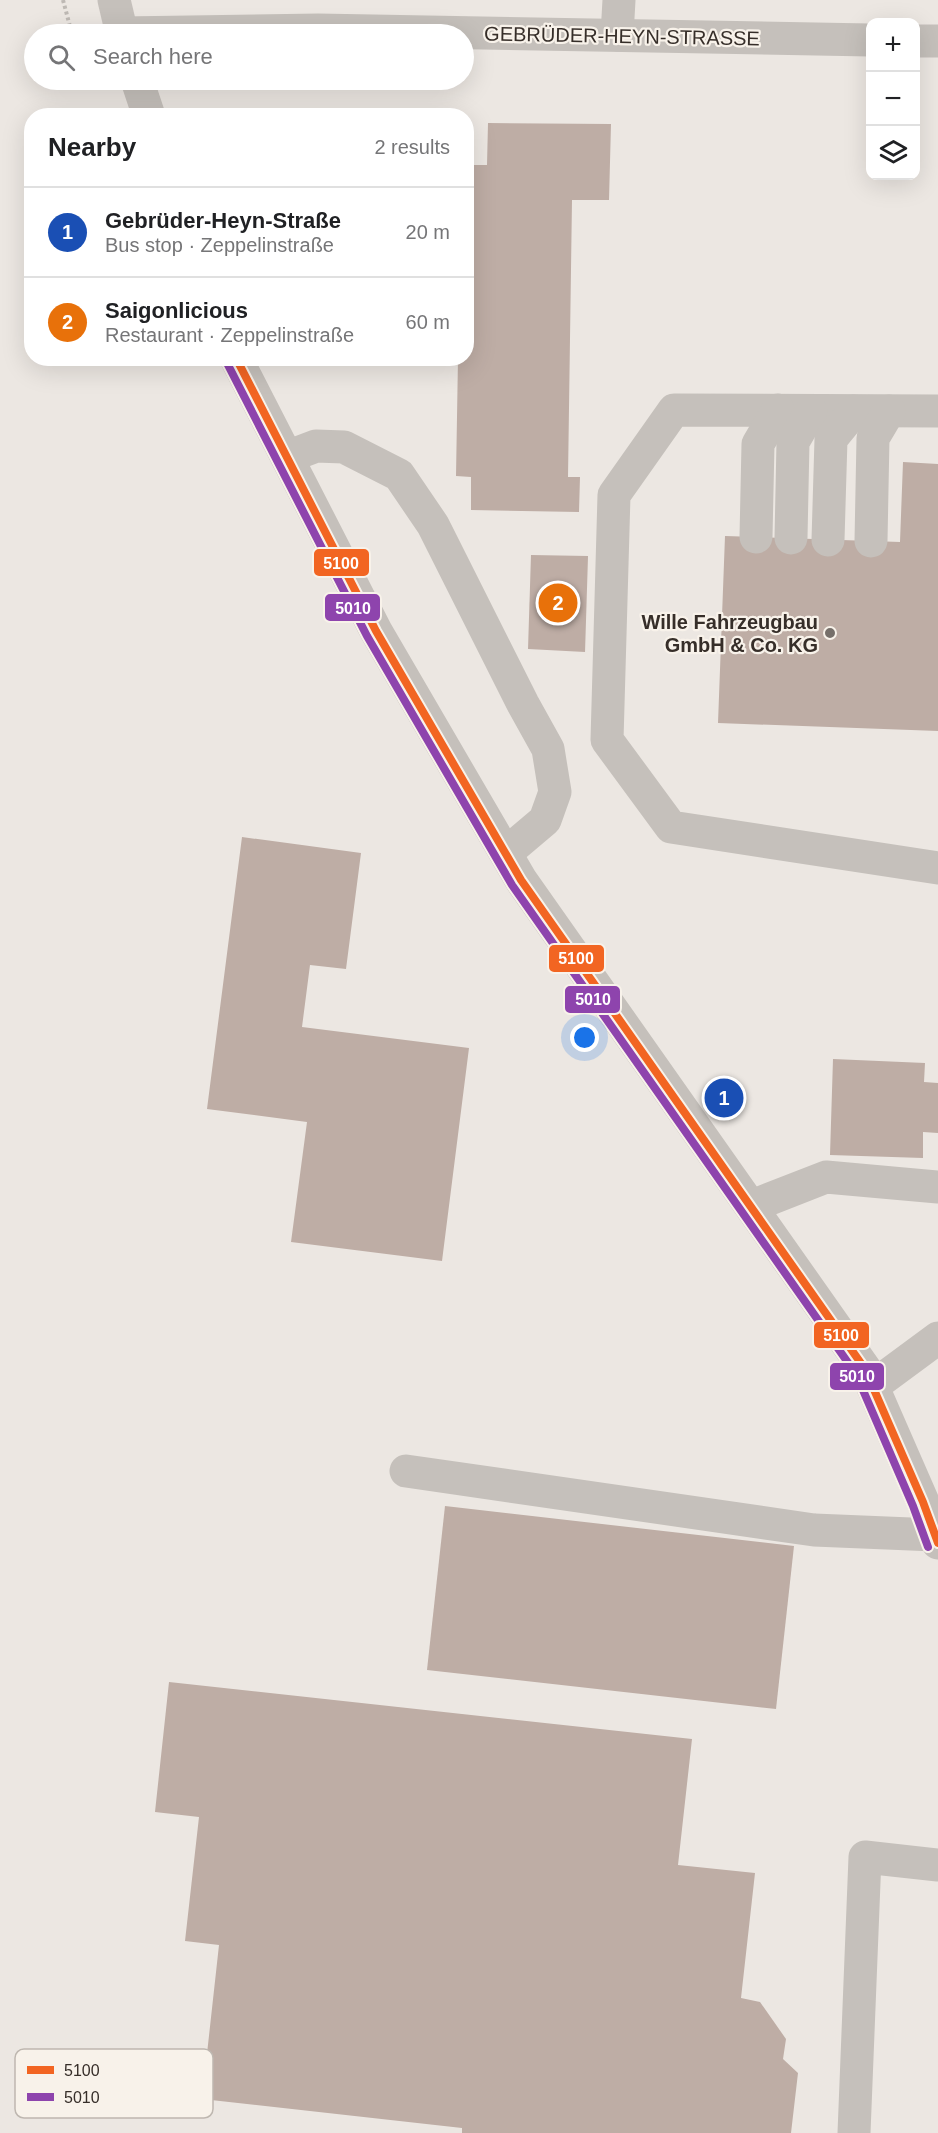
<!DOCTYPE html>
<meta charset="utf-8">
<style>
:root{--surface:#fff;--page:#f2f2f2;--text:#202124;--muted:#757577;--line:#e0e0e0;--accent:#766f6a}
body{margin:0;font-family:Helvetica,sans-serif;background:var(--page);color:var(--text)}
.controls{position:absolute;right:18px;top:18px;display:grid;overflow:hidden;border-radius:12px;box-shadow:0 6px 24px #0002}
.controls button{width:54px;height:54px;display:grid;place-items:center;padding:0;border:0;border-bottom:2px solid var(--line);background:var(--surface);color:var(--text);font:30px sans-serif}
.you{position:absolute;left:585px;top:1038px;width:21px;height:21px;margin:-15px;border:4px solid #fff;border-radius:50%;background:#1a73e8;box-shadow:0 0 0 9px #1a73e833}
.badge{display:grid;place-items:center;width:39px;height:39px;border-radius:50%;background:var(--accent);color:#fff;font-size:20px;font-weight:700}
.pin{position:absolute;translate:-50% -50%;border:3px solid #fff;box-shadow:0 2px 6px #0006}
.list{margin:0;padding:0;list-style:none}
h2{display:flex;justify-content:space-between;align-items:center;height:78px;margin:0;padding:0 24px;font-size:26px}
h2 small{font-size:20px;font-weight:400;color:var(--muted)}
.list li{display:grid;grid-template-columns:39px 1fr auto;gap:18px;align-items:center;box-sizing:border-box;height:90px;padding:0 24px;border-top:2px solid var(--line)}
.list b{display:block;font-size:22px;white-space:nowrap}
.list p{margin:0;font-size:20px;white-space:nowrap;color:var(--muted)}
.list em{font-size:20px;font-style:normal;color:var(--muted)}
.icon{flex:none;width:33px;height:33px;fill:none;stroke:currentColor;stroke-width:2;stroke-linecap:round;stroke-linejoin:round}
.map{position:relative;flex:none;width:938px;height:2133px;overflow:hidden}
.search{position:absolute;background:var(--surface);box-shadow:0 6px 24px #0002;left:24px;top:24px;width:450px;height:66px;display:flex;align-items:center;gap:15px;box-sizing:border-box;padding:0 21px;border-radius:33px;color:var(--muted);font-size:22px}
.panel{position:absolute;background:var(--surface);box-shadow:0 6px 24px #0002;left:24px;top:108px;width:450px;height:258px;border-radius:24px}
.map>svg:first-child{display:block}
.building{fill:#beada5}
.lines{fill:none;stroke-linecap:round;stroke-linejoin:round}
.path{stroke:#beb9b4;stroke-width:4;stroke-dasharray:3 3;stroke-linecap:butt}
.minor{stroke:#c5c0bb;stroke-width:33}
.bus-1-casing{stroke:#f8f2ea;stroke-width:12}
.bus-2-casing{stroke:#f8f2ea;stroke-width:12}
.bus-1{stroke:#f26522;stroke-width:8}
.bus-2{stroke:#8e44ad;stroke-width:8}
.poi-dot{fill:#766f6a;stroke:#f8f2ea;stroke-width:2}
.labels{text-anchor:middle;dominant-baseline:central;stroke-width:4.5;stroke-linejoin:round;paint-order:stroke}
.street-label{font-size:20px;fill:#362e29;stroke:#f8f2ea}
.poi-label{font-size:20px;font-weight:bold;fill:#362e29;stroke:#f8f2ea;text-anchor:end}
.key{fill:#f8f2ea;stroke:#beb7b0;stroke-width:1.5}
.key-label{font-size:16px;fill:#362e29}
.line-badge{stroke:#f8f2ea;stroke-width:2}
.badge-label{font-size:16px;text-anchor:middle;font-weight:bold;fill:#fff}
</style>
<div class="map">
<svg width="938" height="2133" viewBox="0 0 938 2133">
<rect width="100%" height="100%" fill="#ece7e2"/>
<g class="building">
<polygon points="488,123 611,124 609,200 572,200 568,477 580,477 579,512 471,510 471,477 456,476 458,358 466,358 467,165 487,165"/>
<polygon points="903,462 938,464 938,731 718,723 725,536 900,542"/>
<polygon points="531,555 588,556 585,652 528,649"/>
<polygon points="242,837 361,853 346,969 310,965 302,1027 469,1048 442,1261 291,1242 307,1122 207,1109"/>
<polygon points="833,1059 925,1063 924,1082 938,1083 938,1133 923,1132 923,1158 830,1155"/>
<polygon points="445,1506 794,1546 776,1709 427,1670"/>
<polygon points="169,1682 692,1739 678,1865 755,1873 741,1998 760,2002 786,2039 783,2059 798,2073 791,2133 462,2133 462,2128 202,2099 219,1945 185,1941 199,1817 155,1812"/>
</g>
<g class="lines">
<polyline class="path" points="63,0 72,34"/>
<g class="minor">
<polyline points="114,0 122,34"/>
<polyline points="122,33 318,30 870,40"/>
<polyline points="617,35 619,0"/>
<polyline points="916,41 938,41"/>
<polyline points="137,80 149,116"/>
<polyline points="236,358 376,631 521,880 865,1369 923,1502 938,1543"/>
<polyline points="938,411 674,410 614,495 607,740 671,827 938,868"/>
<polyline points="287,457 316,446 344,447 399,475 433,525 523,704 548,749 555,792 545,820 506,853"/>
<polyline points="756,537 758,444 778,410"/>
<polyline points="791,538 793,442 811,411"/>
<polyline points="828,540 831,439 854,411"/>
<polyline points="871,541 873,438 889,411"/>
<polyline points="752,1206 826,1177 938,1187"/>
<polyline points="873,1386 938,1338"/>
<polyline points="406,1471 814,1530 935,1535"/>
<polyline points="854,2133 865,1857 938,1865"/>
</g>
<g class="bus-1-casing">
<polyline id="bus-1" points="236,358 376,631 521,880 865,1369 923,1502 938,1543"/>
</g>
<g class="bus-2-casing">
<polyline id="bus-2" points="227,363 367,636 512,885 856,1374 913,1506 928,1547"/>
</g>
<use href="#bus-1" class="bus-1"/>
<use href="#bus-2" class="bus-2"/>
</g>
<circle class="poi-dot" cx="830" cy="633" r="6"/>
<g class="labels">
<g class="street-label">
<text transform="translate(622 36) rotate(1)">GEBRÜDER-HEYN-STRASSE</text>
</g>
<g class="poi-label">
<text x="818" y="622">Wille Fahrzeugbau<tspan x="818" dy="23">GmbH &amp; Co. KG</tspan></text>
</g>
</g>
<rect x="15" y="2049" width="198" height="69" rx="9" class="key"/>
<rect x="27" y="2066" width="27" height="8" fill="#f26522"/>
<rect x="27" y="2093" width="27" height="8" fill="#8e44ad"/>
<g class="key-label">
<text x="64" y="2076">5100</text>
<text x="64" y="2103">5010</text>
</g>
<g class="line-badge">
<rect x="313" y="548" width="57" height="29" rx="6" fill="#f26522"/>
<rect x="324" y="593" width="57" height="29" rx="6" fill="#8e44ad"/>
<rect x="548" y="944" width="57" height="29" rx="6" fill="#f26522"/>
<rect x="564" y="985" width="57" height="29" rx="6" fill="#8e44ad"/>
<rect x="813" y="1321" width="57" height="28" rx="6" fill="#f26522"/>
<rect x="829" y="1362" width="56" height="29" rx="6" fill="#8e44ad"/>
</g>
<g class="badge-label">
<text x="341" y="569">5100</text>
<text x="353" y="614">5010</text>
<text x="576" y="964">5100</text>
<text x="593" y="1005">5010</text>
<text x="841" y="1341">5100</text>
<text x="857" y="1382">5010</text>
</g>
</svg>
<div class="controls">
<button>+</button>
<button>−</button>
<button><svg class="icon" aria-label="layers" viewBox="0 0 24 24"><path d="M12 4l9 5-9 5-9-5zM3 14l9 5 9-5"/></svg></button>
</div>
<div class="you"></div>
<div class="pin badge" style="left:724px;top:1098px;background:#1a4fb4">1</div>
<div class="pin badge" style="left:558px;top:603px;background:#e8710a">2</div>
<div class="search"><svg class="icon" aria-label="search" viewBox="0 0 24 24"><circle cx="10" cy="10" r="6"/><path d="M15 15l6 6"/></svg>Search here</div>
<section class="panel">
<h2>Nearby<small>2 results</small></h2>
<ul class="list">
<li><span class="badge" style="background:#1a4fb4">1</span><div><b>Gebrüder-Heyn-Straße</b><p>Bus stop · Zeppelinstraße</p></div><em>20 m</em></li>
<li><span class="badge" style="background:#e8710a">2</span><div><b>Saigonlicious</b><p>Restaurant · Zeppelinstraße</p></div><em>60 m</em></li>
</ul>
</section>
</div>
